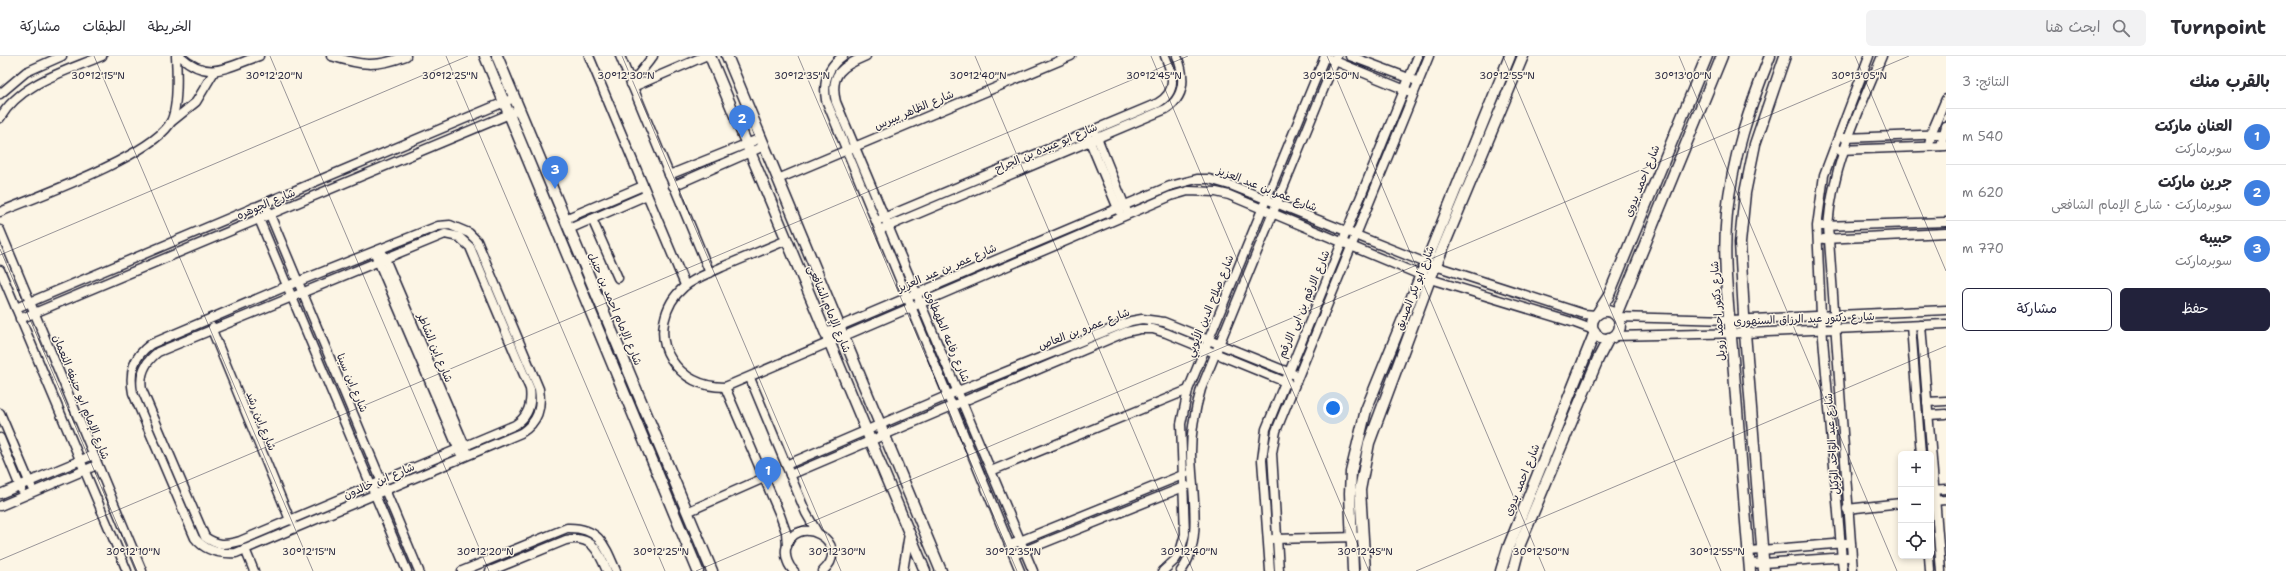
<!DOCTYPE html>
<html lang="ar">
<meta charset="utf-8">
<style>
:root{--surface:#fff;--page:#f2f2f3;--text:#2b2b33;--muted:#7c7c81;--line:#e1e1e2;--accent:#22223b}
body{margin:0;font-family:"Shantell Sans","Playpen Sans Arabic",sans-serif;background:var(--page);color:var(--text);direction:rtl}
.controls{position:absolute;right:12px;bottom:12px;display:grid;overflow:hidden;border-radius:6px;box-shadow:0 2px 6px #0003}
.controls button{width:36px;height:36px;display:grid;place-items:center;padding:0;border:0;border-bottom:1px solid var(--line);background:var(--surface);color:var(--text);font:20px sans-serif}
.you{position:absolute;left:1333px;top:352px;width:14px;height:14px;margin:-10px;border:3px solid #fff;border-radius:50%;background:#1a73e8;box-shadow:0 0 0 6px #1a73e833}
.badge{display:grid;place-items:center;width:26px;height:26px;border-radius:50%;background:var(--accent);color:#fff;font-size:13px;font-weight:700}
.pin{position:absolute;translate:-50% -33px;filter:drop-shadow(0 1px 2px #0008)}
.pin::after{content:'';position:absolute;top:21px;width:14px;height:12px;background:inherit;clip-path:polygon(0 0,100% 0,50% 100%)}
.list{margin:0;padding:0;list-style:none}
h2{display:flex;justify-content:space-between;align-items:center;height:52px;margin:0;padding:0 16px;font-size:17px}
h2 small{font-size:13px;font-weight:400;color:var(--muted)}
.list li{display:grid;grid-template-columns:26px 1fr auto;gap:12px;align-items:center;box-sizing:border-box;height:56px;padding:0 16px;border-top:1px solid var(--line)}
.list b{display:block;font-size:15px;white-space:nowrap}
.list p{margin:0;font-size:13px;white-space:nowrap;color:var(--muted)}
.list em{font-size:13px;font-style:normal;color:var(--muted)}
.actions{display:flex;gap:8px;padding:12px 16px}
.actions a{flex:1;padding:9px 0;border:1px solid var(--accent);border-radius:6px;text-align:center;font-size:14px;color:var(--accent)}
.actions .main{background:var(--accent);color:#fff}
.icon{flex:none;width:22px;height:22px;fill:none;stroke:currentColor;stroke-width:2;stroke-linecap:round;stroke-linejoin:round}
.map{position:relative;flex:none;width:1946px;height:515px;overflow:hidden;direction:ltr}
header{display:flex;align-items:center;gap:24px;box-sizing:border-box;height:56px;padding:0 20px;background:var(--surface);border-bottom:1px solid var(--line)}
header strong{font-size:19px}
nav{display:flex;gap:22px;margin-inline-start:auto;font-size:14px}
.search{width:280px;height:36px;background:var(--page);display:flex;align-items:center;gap:10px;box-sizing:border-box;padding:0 14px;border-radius:6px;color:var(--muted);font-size:15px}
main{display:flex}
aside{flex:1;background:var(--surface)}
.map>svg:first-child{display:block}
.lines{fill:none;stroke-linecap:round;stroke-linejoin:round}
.minor-casing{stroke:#22223b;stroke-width:11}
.tertiary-casing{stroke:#22223b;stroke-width:13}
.minor{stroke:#fcf5e5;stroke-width:8}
.tertiary{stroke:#fcf5e5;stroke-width:10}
.ticks{fill:none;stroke:#22223b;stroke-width:1;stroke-opacity:0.45}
.labels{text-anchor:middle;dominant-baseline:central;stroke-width:3;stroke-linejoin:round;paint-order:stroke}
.street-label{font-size:11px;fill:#22223b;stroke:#fcf5e5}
.ticks-label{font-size:10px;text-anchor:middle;fill:#22223b;stroke:#fcf5e5;stroke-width:3;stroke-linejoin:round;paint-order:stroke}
</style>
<header>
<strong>Turnpoint</strong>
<div class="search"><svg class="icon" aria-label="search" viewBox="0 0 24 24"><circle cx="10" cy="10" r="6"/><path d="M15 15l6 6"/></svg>ابحث هنا</div>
<nav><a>الخريطة</a><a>الطبقات</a><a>مشاركة</a></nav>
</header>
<main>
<aside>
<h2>بالقرب منك<small>النتائج: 3</small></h2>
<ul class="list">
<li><span class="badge" style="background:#3f7fe0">1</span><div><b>العنان ماركت</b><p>سوبرماركت</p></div><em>540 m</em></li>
<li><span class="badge" style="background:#3f7fe0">2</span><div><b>جرين ماركت</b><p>سوبرماركت · شارع الإمام الشافعى</p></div><em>620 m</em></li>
<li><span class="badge" style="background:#3f7fe0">3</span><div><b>حبيبه</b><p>سوبرماركت</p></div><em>770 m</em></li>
</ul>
<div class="actions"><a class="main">حفظ</a><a>مشاركة</a></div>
</aside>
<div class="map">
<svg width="1946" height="515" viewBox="0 0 1946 515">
<rect width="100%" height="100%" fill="#fcf5e5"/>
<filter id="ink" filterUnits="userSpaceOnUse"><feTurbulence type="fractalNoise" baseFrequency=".025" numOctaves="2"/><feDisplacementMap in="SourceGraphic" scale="8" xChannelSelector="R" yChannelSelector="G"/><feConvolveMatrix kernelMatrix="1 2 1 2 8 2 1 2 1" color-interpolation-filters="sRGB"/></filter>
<g filter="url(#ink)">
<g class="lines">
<g class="minor-casing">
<g id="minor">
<path d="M180 0C209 26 227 11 259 0"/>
<path d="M331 0C360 9 376 12 406 0"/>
<polyline points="589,0 685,229"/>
<polyline points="620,0 710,217"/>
<path d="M843 0C827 11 823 26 826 44L1020 515"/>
<path d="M866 0C842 10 829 18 836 46L1033 515"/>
<polyline points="1350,0 1414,24"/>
<polyline points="1330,3 1408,35"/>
<polyline points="631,28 653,0"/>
<polyline points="633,31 705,0"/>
<polyline points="0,38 26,16 62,0"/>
<path d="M0 62C20 27 67 15 102 0"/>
<polyline points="170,67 196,46 214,16"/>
<polyline points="1096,79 1126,153"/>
<polyline points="1088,81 1119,155"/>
<polyline points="1845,82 1946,78"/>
<polyline points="1929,90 1931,78 1946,43"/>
<polyline points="1941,90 1946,70"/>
<polyline points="1839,94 1946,90"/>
<polyline points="669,119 761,82"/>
<polyline points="778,123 1071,0"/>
<polyline points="673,130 764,90"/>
<polyline points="254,151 407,515"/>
<polyline points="268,154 419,515"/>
<path d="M0 156C41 139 145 102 169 69 179 55 177 17 176 0"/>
<polyline points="565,163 643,130"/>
<polyline points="592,163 618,222"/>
<path d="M881 163 1158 47C1178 35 1173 19 1165 0"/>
<path d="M450 169 469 177 477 185 539 333C542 352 538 366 521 377L236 497C221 498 205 495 195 482L133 337C129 316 133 301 151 288L287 230 438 170Z"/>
<polyline points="1823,170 1946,166"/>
<path d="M884 172 1166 53C1186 40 1185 20 1177 0"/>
<polyline points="569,173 647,139"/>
<polyline points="0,174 142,515"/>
<path d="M445 178 459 181 470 191 530 333C532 348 528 361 515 369L240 485C226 489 217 490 205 481L142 334C139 318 145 306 158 296Z"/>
<polyline points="1824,183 1946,177"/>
<path d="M787 184C765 193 744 202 722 211 710 217 694 222 684 231 664 248 656 280 671 303 684 323 702 331 725 331L1171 140 1188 135 1216 136 1229 139 1430 223 1575 267 1594 274"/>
<polyline points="383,198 467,395"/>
<polyline points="376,200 460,397"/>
<polyline points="0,214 127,515"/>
<polyline points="16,252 514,42"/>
<polyline points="1617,261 1730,264 1946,254"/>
<polyline points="20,263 519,54"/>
<polyline points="1921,269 1941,515"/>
<polyline points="1911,270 1921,398"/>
<polyline points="213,271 212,274 290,464 293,465"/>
<polyline points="826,276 1170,130 1197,123 1209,123 1233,130 1426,207 1584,258 1596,259"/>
<polyline points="1614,280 1745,277 1946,268"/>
<polyline points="750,322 806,457 817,476"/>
<polyline points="725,331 780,459 786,476 787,490"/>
<polyline points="1927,346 1946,345"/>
<polyline points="0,357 31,430"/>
<polyline points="1928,359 1946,358"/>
<polyline points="0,382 21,433"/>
<polyline points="786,409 958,335 1131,265 1142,263 1164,266 1298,320"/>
<polyline points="991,415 1188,334"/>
<polyline points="790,419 1126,276 1140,273 1153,273 1166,277 1288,327"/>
<polyline points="1931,434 1946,433"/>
<polyline points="0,438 93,399"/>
<polyline points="1932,445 1946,444"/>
<polyline points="0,450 97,409"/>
<polyline points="1847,453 1901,447"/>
<polyline points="687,456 764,422"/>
<polyline points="1273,483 1358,481"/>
<polyline points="1010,489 1185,418"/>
<polyline points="245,493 254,515"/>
<polyline points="1749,495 1846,487"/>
<polyline points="1014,499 1186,430"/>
<polyline points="1929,500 1930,515"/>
<polyline points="1750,508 1847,501"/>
<path d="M462 515 567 472C599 471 605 489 616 515"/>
<path d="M490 515 566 484C592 479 598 494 607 515"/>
<path d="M794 515C788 510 785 501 786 493 794 454 855 486 823 515"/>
<polyline points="903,515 909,478"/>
<polyline points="1163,515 1175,504 1180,496 1185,478 1181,368 1188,334 1325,0"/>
<path d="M1181 515C1204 487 1191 431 1191 396 1191 374 1195 354 1201 333L1337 0"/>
<polyline points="1270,515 1262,404 1266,373 1418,0"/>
<polyline points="1279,515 1272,397 1276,375 1429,0"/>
<polyline points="1843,515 1821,259 1817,170 1824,119 1869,0"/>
<path d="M1853 515 1828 170C1833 107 1858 58 1882 0"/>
</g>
</g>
<g class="tertiary-casing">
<g id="tertiary">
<polyline points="485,0 698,515"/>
<polyline points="497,0 712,515"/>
<polyline points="710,0 925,515"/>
<polyline points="727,0 941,515"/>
<circle cx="1606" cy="269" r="14"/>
<polyline points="1597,258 1608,241 1707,0"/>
<polyline points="1616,259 1722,0"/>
<polyline points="1353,515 1350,437 1351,416 1366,354 1510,0"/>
<polyline points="1365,515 1360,434 1369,387 1430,223 1523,0"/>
<polyline points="1501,515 1508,492 1595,276"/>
<polyline points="1513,515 1520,488 1598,303 1609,282"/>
<path d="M1750 515C1744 445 1739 375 1733 304 1729 255 1722 206 1727 157 1732 103 1750 50 1770 0"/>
<polyline points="1764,515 1745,277 1740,187 1745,137 1755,88 1785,0"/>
</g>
</g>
<use href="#minor" class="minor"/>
<use href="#tertiary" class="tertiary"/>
</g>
</g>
<path class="ticks" d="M94 0 313 515M270 0 489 515M446 0 665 515M622 0 841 515M798 0 1017 515M975 0 1193 515M1151 0 1369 515M1327 0 1545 515M1503 0 1721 515M1679 0 1897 515M1855 0 1946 215M0 193 137 515M0 199 468 0M0 504 1188 0M696 515 1909 0M1416 515 1946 290"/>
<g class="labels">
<g class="street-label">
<text transform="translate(914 54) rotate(-23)">شارع الظاهر بيبرس</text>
<text transform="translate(1046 92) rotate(-23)">شارع ابو عبيده بن الجراح</text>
<text transform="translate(1642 125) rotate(-68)">شارع احمد بدوى</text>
<text transform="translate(1267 133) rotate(21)">شارع عمر بن عبد العزيز</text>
<text transform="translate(266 148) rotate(-23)">شارع الجوهره</text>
<text transform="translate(947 212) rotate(-23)">شارع عمر بن عبد العزيز</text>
<text transform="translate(1415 232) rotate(-69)">شارع ابو بكر الصديق</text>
<text transform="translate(1304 248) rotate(-67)">شارع الارقم بن ابى الارقم</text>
<text transform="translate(1210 250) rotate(-68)">شارع صلاح الدين الأيوبي</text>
<text transform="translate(615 253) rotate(67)">شارع الإمام احمد بن حنبل</text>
<text transform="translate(829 253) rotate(67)">شارع الإمام الشافعى</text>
<text transform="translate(1718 255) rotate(-94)">شارع دكتور احمد زويل</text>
<text transform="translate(1804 263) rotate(-2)">شارع دكتور عبد الرزاق السنهورى</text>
<text transform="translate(1084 273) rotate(-21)">شارع عمرو بن العاص</text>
<text transform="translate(947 280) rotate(67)">شارع رفاعه الطهطاوى</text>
<text transform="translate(435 292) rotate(67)">شارع ابن الشاطر</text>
<text transform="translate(352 327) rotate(67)">شارع ابن سينا</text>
<text transform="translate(81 341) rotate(68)">شارع الإمام ابو حنيفه النعمان</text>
<text transform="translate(261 365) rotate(68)">شارع ابن رشد</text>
<text transform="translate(1832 388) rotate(-94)">شارع عبد الواحد الوكيل</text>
<text transform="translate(1522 424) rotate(-68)">شارع احمد بدوى</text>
<text transform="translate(379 425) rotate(-23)">شارع ابن خالدون</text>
</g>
</g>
<g class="ticks-label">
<text x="626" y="23">30°12'30"N</text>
<text x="978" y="23">30°12'40"N</text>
<text x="1331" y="23">30°12'50"N</text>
<text x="1859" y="23">30°13'05"N</text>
<text x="98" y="23">30°12'15"N</text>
<text x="274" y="23">30°12'20"N</text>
<text x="450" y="23">30°12'25"N</text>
<text x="802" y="23">30°12'35"N</text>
<text x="1154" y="23">30°12'45"N</text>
<text x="1507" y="23">30°12'55"N</text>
<text x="1683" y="23">30°13'00"N</text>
<text x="133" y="499">30°12'10"N</text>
<text x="309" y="499">30°12'15"N</text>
<text x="485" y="499">30°12'20"N</text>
<text x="661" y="499">30°12'25"N</text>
<text x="837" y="499">30°12'30"N</text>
<text x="1013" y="499">30°12'35"N</text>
<text x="1189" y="499">30°12'40"N</text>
<text x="1365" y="499">30°12'45"N</text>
<text x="1541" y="499">30°12'50"N</text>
<text x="1717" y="499">30°12'55"N</text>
</g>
</svg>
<div class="controls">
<button>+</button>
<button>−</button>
<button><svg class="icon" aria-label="locate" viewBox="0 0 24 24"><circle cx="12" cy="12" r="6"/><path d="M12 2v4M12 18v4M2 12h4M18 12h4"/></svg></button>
</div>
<div class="you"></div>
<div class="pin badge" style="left:768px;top:434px;background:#3f7fe0">1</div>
<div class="pin badge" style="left:742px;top:82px;background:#3f7fe0">2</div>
<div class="pin badge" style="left:555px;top:133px;background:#3f7fe0">3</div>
</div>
</main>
